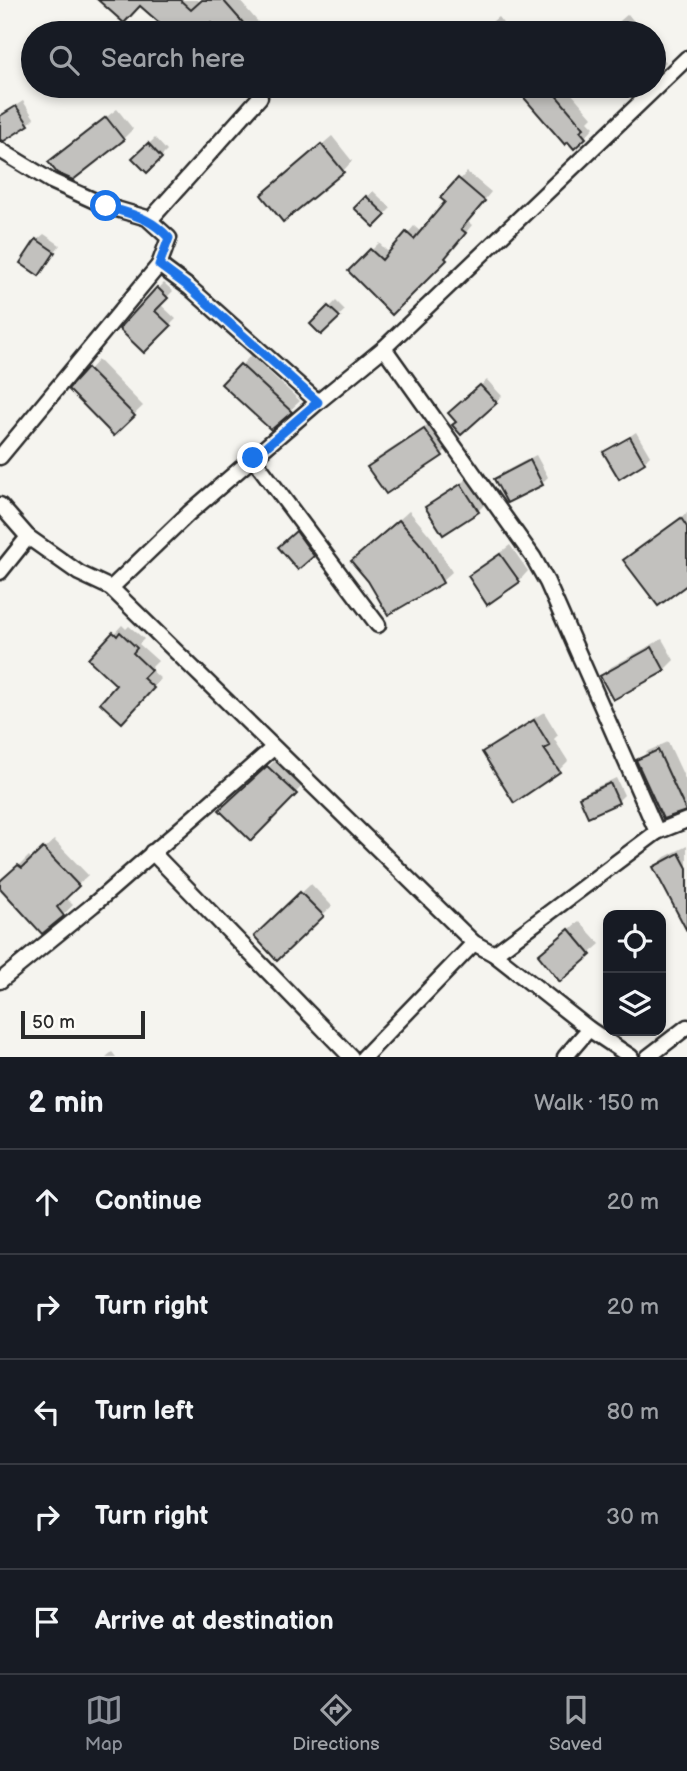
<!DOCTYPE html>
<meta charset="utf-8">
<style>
:root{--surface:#171b24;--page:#20242c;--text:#f1f3f6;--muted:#9ea1a6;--line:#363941;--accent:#8c9099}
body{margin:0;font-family:"Balsamiq Sans",sans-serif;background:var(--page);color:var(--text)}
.controls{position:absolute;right:21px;bottom:21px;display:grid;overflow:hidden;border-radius:14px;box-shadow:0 4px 10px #0003}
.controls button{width:63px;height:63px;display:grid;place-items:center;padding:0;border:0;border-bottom:2px solid var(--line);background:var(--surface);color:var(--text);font:35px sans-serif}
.scale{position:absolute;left:21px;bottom:18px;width:124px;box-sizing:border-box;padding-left:7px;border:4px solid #2b2b2b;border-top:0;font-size:19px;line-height:24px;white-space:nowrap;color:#2b2b2b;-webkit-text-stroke:5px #fdfcf7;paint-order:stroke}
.stop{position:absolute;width:21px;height:21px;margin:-16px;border:5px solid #1a73e8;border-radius:50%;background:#fff}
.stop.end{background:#1a73e8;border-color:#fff;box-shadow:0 2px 7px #0008}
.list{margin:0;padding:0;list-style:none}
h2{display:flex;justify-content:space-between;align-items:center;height:91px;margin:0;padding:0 28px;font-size:30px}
h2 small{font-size:23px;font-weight:400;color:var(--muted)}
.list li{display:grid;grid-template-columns:46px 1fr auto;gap:21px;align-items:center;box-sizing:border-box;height:105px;padding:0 28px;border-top:2px solid var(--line)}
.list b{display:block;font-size:26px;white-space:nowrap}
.list em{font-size:23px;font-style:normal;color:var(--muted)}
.icon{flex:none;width:38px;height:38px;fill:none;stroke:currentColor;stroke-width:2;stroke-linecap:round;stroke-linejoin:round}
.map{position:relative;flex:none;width:687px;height:1057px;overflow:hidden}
.search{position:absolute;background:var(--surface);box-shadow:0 4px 10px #0003;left:21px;right:21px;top:21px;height:77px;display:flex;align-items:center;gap:18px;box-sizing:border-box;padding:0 24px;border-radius:38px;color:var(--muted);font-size:26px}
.sheet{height:616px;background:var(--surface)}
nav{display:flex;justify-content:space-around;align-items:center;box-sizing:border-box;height:98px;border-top:2px solid var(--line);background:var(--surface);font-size:19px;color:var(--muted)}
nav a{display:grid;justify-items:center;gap:4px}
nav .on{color:var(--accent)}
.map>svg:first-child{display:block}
.shadow{fill:#0003}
.building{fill:#c2c1be;stroke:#2b2b2b;stroke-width:2}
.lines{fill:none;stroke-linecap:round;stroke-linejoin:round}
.minor-casing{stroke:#2b2b2b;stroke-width:19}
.minor{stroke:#fdfcf7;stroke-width:14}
.route{stroke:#1a73e8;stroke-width:9}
</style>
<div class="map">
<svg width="687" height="1057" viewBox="0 0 687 1057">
<rect width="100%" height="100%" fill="#f5f4ef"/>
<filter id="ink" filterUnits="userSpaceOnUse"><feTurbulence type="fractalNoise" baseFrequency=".0143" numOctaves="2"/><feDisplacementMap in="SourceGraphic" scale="14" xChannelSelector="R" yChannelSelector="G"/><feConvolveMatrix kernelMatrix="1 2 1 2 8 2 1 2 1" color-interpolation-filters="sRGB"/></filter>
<g filter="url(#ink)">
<g class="shadow">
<polygon points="112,0 198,0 200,3 203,0 239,0 258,22 246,33 223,33 211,20 197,33 173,33 140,4"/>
<polygon points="628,14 643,33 606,33"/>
<polygon points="498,17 505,26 497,33 484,33 482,30"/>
<polygon points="654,47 666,62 654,74"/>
<polygon points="528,86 565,86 592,117 588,121 594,127 585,137 522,92"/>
<polygon points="23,101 34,118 28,124 0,139 0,116"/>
<polygon points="117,109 133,129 123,139 60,153"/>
<polygon points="332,136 352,161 343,171 263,195"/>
<polygon points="155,138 167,151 147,171 135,158"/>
<polygon points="467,172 491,192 467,221 472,225 435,271 350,271 379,243 390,254 414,226 422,233 447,202 443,198"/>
<polygon points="373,191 391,208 374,225 357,208"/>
<polygon points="44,234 60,245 39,273 37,240"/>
<polygon points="164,283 173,291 160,304 176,319 144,351 121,329"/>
<polygon points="336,301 345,310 321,333 313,324"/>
<polygon points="251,355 300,401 271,428 224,384"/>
<polygon points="98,360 143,406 114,434 71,389"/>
<polygon points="487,380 502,396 496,402 456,407"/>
<polygon points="432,422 451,445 441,455 370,467 379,457"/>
<polygon points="636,432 650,456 644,462 606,453"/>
<polygon points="536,455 548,477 542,483 496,479 502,473"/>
<polygon points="472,476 488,501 478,511 443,533 427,508 437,498"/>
<polygon points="409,511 432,538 452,572 442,581 388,612 369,580 353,561"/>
<polygon points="687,513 687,584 626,560 635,551"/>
<polygon points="303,526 319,548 298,567 286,541"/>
<polygon points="510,545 528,571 519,581 471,576"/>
<polygon points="122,625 126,629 129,626 144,639 139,644 158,661 150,669 161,679 130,712 119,685 90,659"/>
<polygon points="662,639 674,660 664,670 614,698 602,676 611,667"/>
<polygon points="544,712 558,735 554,739 568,761 559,770 484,753 494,743"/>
<polygon points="668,742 687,783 687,808 664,817 638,761 648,751"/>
<polygon points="278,758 305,783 251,838 231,800"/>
<polygon points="616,778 624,795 618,801 581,797 588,791"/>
<polygon points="54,840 88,875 65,897 73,905 63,915 0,885 29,856 32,860"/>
<polygon points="687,846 687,928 655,867 665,857"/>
<polygon points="311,884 332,906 277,958 256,936"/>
<polygon points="579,921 600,944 560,979 550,946"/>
<polygon points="112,1052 116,1057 106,1057"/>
</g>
<g class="building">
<polygon points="98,0 180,0 191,10 202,0 223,0 252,33 221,33 211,23 199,33 171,33 140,6 124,23"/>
<polygon points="527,86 548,86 584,128 580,131 586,138 574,149 568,142 565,145 519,92"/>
<polygon points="16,106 29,125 4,141 0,140 0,116"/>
<polygon points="106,117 124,140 73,180 57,173 48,162"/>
<polygon points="148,143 162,158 147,173 132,158"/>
<polygon points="321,144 344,172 283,222 261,195"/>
<polygon points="458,178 485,201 461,229 466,233 445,258 447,260 392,315 348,271 370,249 382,260 406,232 414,239 445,202 440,198"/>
<polygon points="366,196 386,215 374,227 354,208"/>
<polygon points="36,239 55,252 39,276 20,263"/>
<polygon points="157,287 168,298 155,311 171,326 144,353 119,329"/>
<polygon points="328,306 340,317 321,335 310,324"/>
<polygon points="240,364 292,412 271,430 221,384"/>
<polygon points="87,368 135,416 114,436 68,389"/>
<polygon points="480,385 497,403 461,435 452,425 456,422 448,413"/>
<polygon points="424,429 443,456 386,494 367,467"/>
<polygon points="630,437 645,463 619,479 603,452"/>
<polygon points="530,460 543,485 507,503 494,479"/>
<polygon points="461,484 479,512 443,535 425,507"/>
<polygon points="681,518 687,527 687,585 658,606 623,560"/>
<polygon points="399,520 423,547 443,583 388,615 368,581 351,561"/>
<polygon points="296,531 314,556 298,570 278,547"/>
<polygon points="500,554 520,582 487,605 468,576"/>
<polygon points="113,632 117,636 120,632 137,648 133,653 151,670 143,678 154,688 122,723 100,703 116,685 88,659"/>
<polygon points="652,647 665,671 613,700 600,676"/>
<polygon points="534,720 550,746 544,749 560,772 514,803 482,752"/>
<polygon points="658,750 686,811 663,819 636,760"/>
<polygon points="267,766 297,794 251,841 219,810"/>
<polygon points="610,783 619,803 588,817 579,797"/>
<polygon points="43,848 79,886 57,907 64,916 42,934 0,888 0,881 18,865 22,868"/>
<polygon points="679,853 687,868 687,931 653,867"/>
<polygon points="300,892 324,916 277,961 254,936"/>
<polygon points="569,929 591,955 560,982 538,955"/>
</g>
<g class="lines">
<g class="minor-casing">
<g id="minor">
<polyline points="0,150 51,181 106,206 147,218 169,238 159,265 190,288 318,402"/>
<polyline points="150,220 260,97"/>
<polyline points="384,348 533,557 547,582 657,832"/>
<polyline points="0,457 159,265"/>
<polyline points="253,458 378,625"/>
<polyline points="0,505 28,537 79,573 111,588 474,943 494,954 589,1029 631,1057"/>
<polyline points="0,572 28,537"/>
<polyline points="111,588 189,513 318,402 384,348 687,58"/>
<polyline points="152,852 351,1057"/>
<polyline points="494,954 657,832 687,820"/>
<polyline points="0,981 93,905 273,748"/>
<polyline points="364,1057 474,943"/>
<polyline points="565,1057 589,1029"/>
<polyline points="648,1057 687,1027"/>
</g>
</g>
<use href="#minor" class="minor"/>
</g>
</g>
<g class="lines" filter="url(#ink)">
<path class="route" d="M106 206C132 215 149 216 169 238L159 265 190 288 318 402 253 458"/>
</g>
</svg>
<div class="controls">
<button><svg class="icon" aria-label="locate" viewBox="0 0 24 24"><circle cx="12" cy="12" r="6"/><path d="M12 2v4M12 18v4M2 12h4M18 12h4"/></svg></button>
<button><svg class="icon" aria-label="layers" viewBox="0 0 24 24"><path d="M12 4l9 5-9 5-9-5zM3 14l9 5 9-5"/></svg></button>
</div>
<div class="scale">50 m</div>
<div class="stop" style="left:106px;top:206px"></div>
<div class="stop end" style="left:253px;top:458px"></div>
<div class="search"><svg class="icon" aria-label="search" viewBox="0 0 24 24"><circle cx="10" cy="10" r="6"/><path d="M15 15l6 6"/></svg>Search here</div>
</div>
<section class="sheet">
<h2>2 min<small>Walk · 150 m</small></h2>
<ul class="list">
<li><svg class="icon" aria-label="ahead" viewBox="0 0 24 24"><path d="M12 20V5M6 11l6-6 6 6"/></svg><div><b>Continue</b></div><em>20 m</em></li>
<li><svg class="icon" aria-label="right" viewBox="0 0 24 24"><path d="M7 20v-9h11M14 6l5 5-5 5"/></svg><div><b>Turn right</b></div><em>20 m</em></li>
<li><svg class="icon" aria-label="left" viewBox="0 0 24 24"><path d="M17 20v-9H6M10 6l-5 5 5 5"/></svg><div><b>Turn left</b></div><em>80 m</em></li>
<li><svg class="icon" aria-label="right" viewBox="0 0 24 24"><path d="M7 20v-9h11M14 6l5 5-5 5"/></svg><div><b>Turn right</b></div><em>30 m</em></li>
<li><svg class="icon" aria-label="arrive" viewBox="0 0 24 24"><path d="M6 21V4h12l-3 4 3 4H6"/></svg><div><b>Arrive at destination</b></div></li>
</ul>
</section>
<nav>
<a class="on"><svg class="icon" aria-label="map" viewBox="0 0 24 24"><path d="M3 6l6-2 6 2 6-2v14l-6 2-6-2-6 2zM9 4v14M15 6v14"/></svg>Map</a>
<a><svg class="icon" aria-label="directions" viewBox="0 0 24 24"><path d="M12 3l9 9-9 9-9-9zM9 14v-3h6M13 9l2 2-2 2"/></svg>Directions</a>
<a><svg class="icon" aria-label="saved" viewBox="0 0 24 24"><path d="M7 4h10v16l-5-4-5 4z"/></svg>Saved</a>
</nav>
